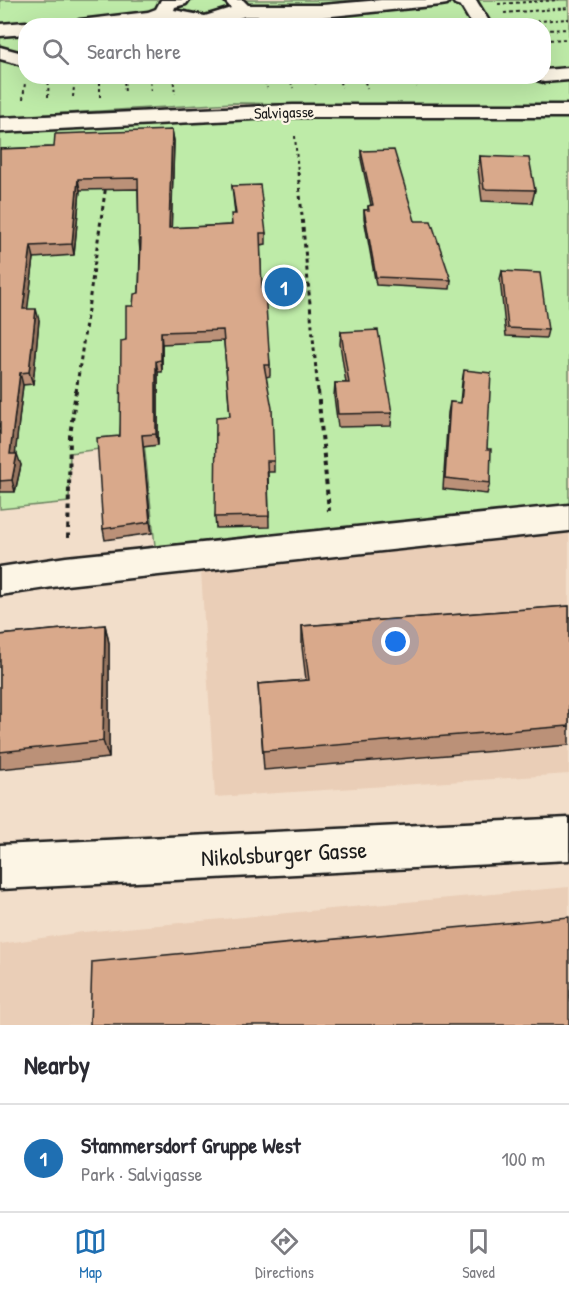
<!DOCTYPE html>
<meta charset="utf-8">
<style>
:root{--surface:#fff;--page:#f2f2f3;--text:#2b2b33;--muted:#7c7c81;--line:#e1e1e2;--accent:#1f6fb2}
body{margin:0;font-family:"Patrick Hand",sans-serif;background:var(--page);color:var(--text)}
.you{position:absolute;left:396px;top:642px;width:21px;height:21px;margin:-15px;border:4px solid #fff;border-radius:50%;background:#1a73e8;box-shadow:0 0 0 9px #1a73e833}
.badge{display:grid;place-items:center;width:39px;height:39px;border-radius:50%;background:var(--accent);color:#fff;font-size:20px;font-weight:700}
.pin{position:absolute;translate:-50% -50%;border:3px solid #fff;box-shadow:0 2px 6px #0006}
.list{margin:0;padding:0;list-style:none}
h2{display:flex;justify-content:space-between;align-items:center;height:78px;margin:0;padding:0 24px;font-size:26px}
h2 small{font-size:20px;font-weight:400;color:var(--muted)}
.list li{display:grid;grid-template-columns:39px 1fr auto;gap:18px;align-items:center;box-sizing:border-box;height:108px;padding:0 24px;border-top:2px solid var(--line)}
.list b{display:block;font-size:22px;white-space:nowrap}
.list p{margin:0;font-size:20px;white-space:nowrap;color:var(--muted)}
.list em{font-size:20px;font-style:normal;color:var(--muted)}
.icon{flex:none;width:33px;height:33px;fill:none;stroke:currentColor;stroke-width:2;stroke-linecap:round;stroke-linejoin:round}
.map{position:relative;flex:none;width:569px;height:1025px;overflow:hidden}
.search{position:absolute;background:var(--surface);box-shadow:0 6px 24px #0002;left:18px;right:18px;top:18px;height:66px;display:flex;align-items:center;gap:15px;box-sizing:border-box;padding:0 21px;border-radius:24px;color:var(--muted);font-size:22px}
.sheet{height:186px;background:var(--surface)}
nav{display:flex;justify-content:space-around;align-items:center;box-sizing:border-box;height:84px;border-top:2px solid var(--line);background:var(--surface);font-size:16px;color:var(--muted)}
nav a{display:grid;justify-items:center;gap:3px}
nav .on{color:var(--accent)}
.map>svg:first-child{display:block}
.built{fill:#eaceb7}
.green{fill:#beeba8;stroke:#6d8462;stroke-width:1.5;fill-rule:evenodd}
.lines{fill:none;stroke-linecap:round;stroke-linejoin:round}
.street-casing{stroke:#1c1c1c;stroke-width:5}
.path-far2{stroke:#1c1c1c;stroke-width:2;stroke-dasharray:3 3;stroke-linecap:butt}
.path-far1{stroke:#1c1c1c;stroke-width:3;stroke-dasharray:4 4;stroke-linecap:butt}
.path{stroke:#1c1c1c;stroke-width:4;stroke-dasharray:4.5 4.5;stroke-linecap:butt}
.street{fill:#fcf5e5;fill-rule:evenodd}
.wall{fill:#bb9178;stroke:#1c1c1c;stroke-width:1.5}
.shaded-wall{fill:#987661;stroke:#1c1c1c;stroke-width:1.5}
.building{fill:#d9a98b;stroke:#1c1c1c;stroke-width:1.5}
.labels{text-anchor:middle;dominant-baseline:central;stroke-width:4.5;stroke-linejoin:round;paint-order:stroke}
.far-street-label{font-size:16px;fill:#1c1c1c;stroke:#fcf5e5}
.near-street-label{font-size:24px;fill:#1c1c1c;stroke:#fcf5e5}
</style>
<div class="map">
<svg width="569" height="1025" viewBox="0 0 569 1025">
<rect width="100%" height="100%" fill="#f2deca"/>
<filter id="ink" filterUnits="userSpaceOnUse"><feTurbulence type="fractalNoise" baseFrequency=".0167" numOctaves="2"/><feDisplacementMap in="SourceGraphic" scale="12" xChannelSelector="R" yChannelSelector="G"/><feConvolveMatrix kernelMatrix="1 2 1 2 8 2 1 2 1" color-interpolation-filters="sRGB"/></filter>
<g filter="url(#ink)">
<g class="built">
<polygon points="569,528 569,774 215,797 201,571"/>
<polygon points="569,887 569,1025 0,1025 0,944 83,932"/>
</g>
<g class="green">
<path d="M0 0H569V107L233 103 0 117ZM26 26H544V76H26Z"/>
<polygon points="293,116 569,117 569,508 156,555 144,443 70,453 69,502 0,509 0,131"/>
</g>
<g class="lines">
<g class="street-casing">
<g id="street">
<polygon points="161,0 189,0 186,4 175,7 174,10 205,16 231,8 224,0 243,0 248,5 322,5 381,0 450,0 447,4 441,5 322,17 245,16 214,26 196,26 164,19 128,26 71,26 73,22 80,20 148,12 156,9"/>
<polygon points="452,0 476,0 492,26 473,26 461,6 455,4"/>
<polygon points="26,22 34,26 26,26 26,34 0,36 0,24"/>
<polygon points="0,47 26,54 26,66 0,59"/>
<polygon points="569,68 569,80 544,82 537,80 534,76 544,76 544,70"/>
<polygon points="293,105 569,105 569,117 293,117 0,132 0,118"/>
<polygon points="569,505 569,531 66,585 0,595 0,567 66,557"/>
<polygon points="569,818 569,860 0,889 0,845"/>
</g>
</g>
<g class="path-far2">
<polyline points="498,4 559,0"/>
<polyline points="504,13 569,8"/>
<polyline points="507,23 569,19"/>
<polyline points="544,30 569,29"/>
<polyline points="544,40 569,39"/>
<polyline points="100,76 100,97"/>
<polyline points="124,76 125,94"/>
<polyline points="150,76 151,94"/>
<polyline points="173,76 175,94"/>
<polyline points="263,76 267,88"/>
<polyline points="289,76 293,88"/>
<polyline points="312,76 317,86"/>
<polyline points="337,76 342,87"/>
<polyline points="363,76 367,88"/>
<polyline points="386,76 390,86"/>
<polyline points="412,76 417,87"/>
<polyline points="437,76 442,85"/>
<polyline points="427,84 513,77"/>
<polyline points="48,97 49,76"/>
<polyline points="73,97 75,76"/>
<polyline points="23,99 25,83"/>
<polyline points="295,136 298,173"/>
</g>
<g class="path-far1">
<polyline points="298,172 318,392"/>
<polyline points="76,392 106,185"/>
</g>
<g class="path">
<polyline points="318,391 329,511"/>
<polyline points="68,538 70,436 76,391"/>
</g>
<use href="#street" class="street"/>
</g>
<g class="wall">
<polygon points="172,130 174,141 171,228 231,225 235,214 232,186 266,233 266,244 260,245 262,291 270,365 270,376 266,377 274,461 274,472 268,472 269,527 216,528 215,517 230,416 224,341 162,344 162,372 158,372 158,445 143,447 152,533 105,540 103,529 120,436 126,340 133,306 139,293 140,251 139,239 138,189 80,190 74,255 34,258 27,309 39,320 33,384 23,385 15,454 21,465 15,492 0,492 0,149 54,147"/>
<polygon points="361,151 415,221 451,280 450,289 376,285 364,218 364,210 368,210 368,206 371,205 361,159"/>
<polygon points="480,156 535,190 532,203 482,201 478,169"/>
<polygon points="502,271 548,330 546,338 506,336 500,279"/>
<polygon points="341,332 392,413 391,426 338,427 334,396 335,383 346,383 340,344"/>
<polygon points="464,370 487,449 490,483 487,494 443,489 448,413 450,402 460,403 462,382"/>
<polygon points="569,606 569,745 264,770 258,684 306,680 302,647 302,626"/>
<polygon points="105,625 109,643 109,758 0,769 0,635"/>
</g>
<g class="shaded-wall">
<polygon points="172,130 174,141 171,240 169,228"/>
<polygon points="78,179 80,190 74,255 72,244"/>
<polygon points="31,246 34,258 26,321 23,309"/>
<polygon points="36,309 39,320 33,384 29,372"/>
<polygon points="161,332 162,344 162,372 161,360"/>
<polygon points="156,361 158,372 158,445 156,434"/>
<polygon points="20,373 23,385 14,465 10,454"/>
<polygon points="142,435 143,447 152,533 150,522"/>
<polygon points="17,454 21,465 15,492 12,480"/>
<polygon points="105,625 109,643 109,758 103,741"/>
</g>
<g class="building">
<polygon points="172,130 169,228 232,225 231,214 236,214 232,186 260,185 266,233 260,233 262,291 265,291 270,365 264,365 272,408 274,461 267,461 269,516 215,517 216,417 230,416 223,330 161,332 161,360 156,361 156,434 142,435 150,522 103,529 97,438 120,436 121,341 126,340 126,306 133,306 134,294 139,293 141,239 139,239 138,178 78,179 72,244 31,246 23,309 36,309 29,372 20,373 10,454 17,454 12,480 0,481 0,149 54,147 55,134"/>
<polygon points="394,150 415,221 431,221 451,280 376,277 364,210 369,210 368,206 373,205 361,151"/>
<polygon points="480,156 529,158 535,190 484,189"/>
<polygon points="502,271 540,273 548,330 508,328"/>
<polygon points="378,330 392,413 338,414 335,383 349,383 341,332"/>
<polygon points="464,370 491,373 487,449 491,449 490,483 445,478 450,402 461,403"/>
<polygon points="569,606 569,726 263,751 258,684 309,680 302,626"/>
<polygon points="105,625 103,741 0,752 0,635"/>
<polygon points="569,917 569,1025 90,1025 92,962"/>
</g>
</g>
<g class="labels">
<g class="far-street-label">
<text transform="translate(284 112) rotate(-2)">Salvigasse</text>
</g>
<g class="near-street-label">
<text transform="translate(284 853) rotate(-3)">Nikolsburger Gasse</text>
</g>
</g>
</svg>
<div class="you"></div>
<div class="pin badge" style="left:284px;top:287px">1</div>
<div class="search"><svg class="icon" aria-label="search" viewBox="0 0 24 24"><circle cx="10" cy="10" r="6"/><path d="M15 15l6 6"/></svg>Search here</div>
</div>
<section class="sheet">
<h2>Nearby<small></small></h2>
<ul class="list">
<li><span class="badge">1</span><div><b>Stammersdorf Gruppe West</b><p>Park · Salvigasse</p></div><em>100 m</em></li>
</ul>
</section>
<nav>
<a class="on"><svg class="icon" aria-label="map" viewBox="0 0 24 24"><path d="M3 6l6-2 6 2 6-2v14l-6 2-6-2-6 2zM9 4v14M15 6v14"/></svg>Map</a>
<a><svg class="icon" aria-label="directions" viewBox="0 0 24 24"><path d="M12 3l9 9-9 9-9-9zM9 14v-3h6M13 9l2 2-2 2"/></svg>Directions</a>
<a><svg class="icon" aria-label="saved" viewBox="0 0 24 24"><path d="M7 4h10v16l-5-4-5 4z"/></svg>Saved</a>
</nav>
